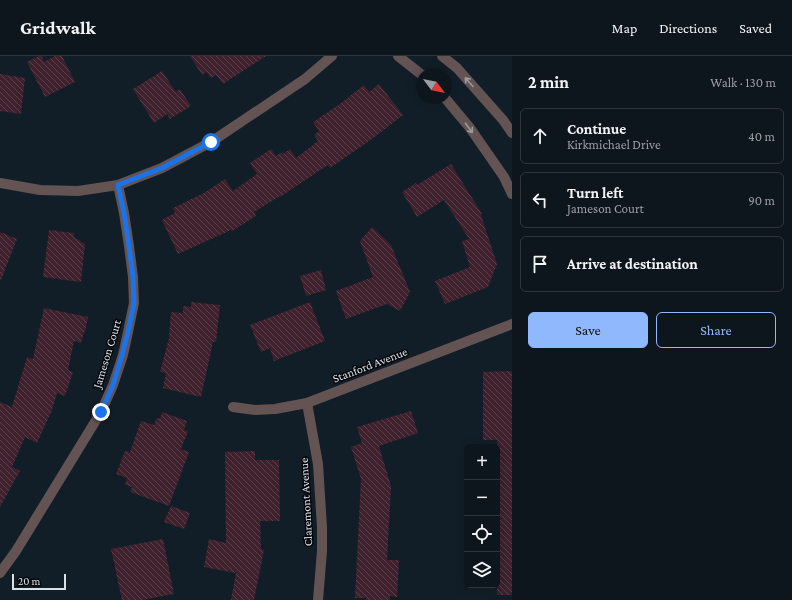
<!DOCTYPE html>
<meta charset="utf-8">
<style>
:root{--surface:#0e161d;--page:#171f26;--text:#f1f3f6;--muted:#9b9fa4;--line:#2e353b;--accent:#8fb8fd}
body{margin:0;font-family:"Crimson Pro",serif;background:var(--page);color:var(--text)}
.controls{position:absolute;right:12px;bottom:12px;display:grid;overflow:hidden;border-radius:6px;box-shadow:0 2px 10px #0003}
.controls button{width:36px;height:36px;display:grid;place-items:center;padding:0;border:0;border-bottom:1px solid var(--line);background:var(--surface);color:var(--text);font:20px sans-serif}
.compass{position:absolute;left:416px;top:12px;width:36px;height:36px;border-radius:50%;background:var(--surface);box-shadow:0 2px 10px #0003;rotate:122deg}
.scale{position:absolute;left:12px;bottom:10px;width:54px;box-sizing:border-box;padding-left:4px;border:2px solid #d9e1e7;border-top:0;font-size:11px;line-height:14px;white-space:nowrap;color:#d9e1e7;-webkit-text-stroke:3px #04070b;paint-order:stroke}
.stop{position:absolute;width:12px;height:12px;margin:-9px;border:3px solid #1a73e8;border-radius:50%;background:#fff}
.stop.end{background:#1a73e8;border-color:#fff;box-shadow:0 1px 4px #0008}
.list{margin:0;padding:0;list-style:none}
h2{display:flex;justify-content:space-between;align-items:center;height:52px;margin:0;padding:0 16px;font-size:17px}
h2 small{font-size:13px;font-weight:400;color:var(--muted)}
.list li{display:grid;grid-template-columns:26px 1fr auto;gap:12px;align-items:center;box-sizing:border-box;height:56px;margin:0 8px 8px;padding:0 8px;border:1px solid var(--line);border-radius:6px}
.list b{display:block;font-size:15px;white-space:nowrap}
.list p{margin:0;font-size:13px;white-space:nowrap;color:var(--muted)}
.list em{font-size:13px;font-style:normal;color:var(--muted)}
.actions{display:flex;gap:8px;padding:12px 16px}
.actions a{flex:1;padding:9px 0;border:1px solid var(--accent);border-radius:6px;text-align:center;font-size:14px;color:var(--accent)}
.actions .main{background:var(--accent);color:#111}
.icon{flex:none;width:22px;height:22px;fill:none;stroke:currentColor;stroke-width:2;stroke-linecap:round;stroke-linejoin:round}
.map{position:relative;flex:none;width:512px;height:544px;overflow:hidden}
header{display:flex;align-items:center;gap:24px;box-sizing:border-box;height:56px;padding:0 20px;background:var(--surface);border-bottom:1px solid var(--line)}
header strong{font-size:19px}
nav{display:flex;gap:22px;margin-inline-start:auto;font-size:14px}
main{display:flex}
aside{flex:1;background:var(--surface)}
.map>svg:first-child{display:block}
.building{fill:url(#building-back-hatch)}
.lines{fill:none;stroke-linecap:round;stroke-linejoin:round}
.minor{stroke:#645353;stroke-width:10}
.oneway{stroke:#9e9a9d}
.route{stroke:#1a73e8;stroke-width:5}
.labels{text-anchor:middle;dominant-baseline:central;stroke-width:3;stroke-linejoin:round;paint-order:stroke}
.street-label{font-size:12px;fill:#d9e1e7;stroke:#04070b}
</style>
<header>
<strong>Gridwalk</strong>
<nav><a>Map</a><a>Directions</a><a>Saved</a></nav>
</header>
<main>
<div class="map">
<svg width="512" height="544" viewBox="0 0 512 544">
<defs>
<pattern id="building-back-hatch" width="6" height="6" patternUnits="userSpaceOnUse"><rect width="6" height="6" fill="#3f202d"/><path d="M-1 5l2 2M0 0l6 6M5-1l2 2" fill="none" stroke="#5a404b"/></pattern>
</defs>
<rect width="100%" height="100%" fill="#121e27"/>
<g class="building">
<polygon points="39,0 42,0 44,6 55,0 62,0 75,26 45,41 27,6"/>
<polygon points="190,0 266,0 223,28 216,19 211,22 206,16 202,19"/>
<polygon points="162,15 176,36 180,33 191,50 170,63 167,58 154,67 133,33"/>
<polygon points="0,18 25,22 21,58 0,55"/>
<polygon points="379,28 403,59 372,83 330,112 328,109 280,141 280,140 254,156 256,160 232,175 231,174 178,198 162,164 175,157 173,152 204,137 225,123 233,135 257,118 250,107 271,93 276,100 282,96 283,98 290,93 296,102 318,85 314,79 319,75 313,66 340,48 364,29 369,36"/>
<polygon points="451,108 482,158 481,159 497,208 488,231 445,248 435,225 470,211 462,185 469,183 444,144 417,161 402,136 416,127 417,129"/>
<polygon points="372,171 391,189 410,236 400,255 387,248 346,263 336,235 373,221 360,185"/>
<polygon points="49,174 74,177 74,181 85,188 81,226 43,221"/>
<polygon points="0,176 17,183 1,224 0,223"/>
<polygon points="321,214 326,234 306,240 300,220"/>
<polygon points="191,246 220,249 216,286 213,286 201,341 163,332 166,317 160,316 169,282 171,256 183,257 183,250 191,251"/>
<polygon points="310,246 325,285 274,305 270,292 261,296 250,269"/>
<polygon points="44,252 88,261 85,276 84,276 81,287 74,285 68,314 73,316 65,340 57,337 52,354 37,387 25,381 12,411 20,415 0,451 0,346 12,351 27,301 33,303"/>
<polygon points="512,315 512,539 497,539 497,384 483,384 483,316"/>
<polygon points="411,355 418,377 379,390 391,430 387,504 399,504 397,541 390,540 390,544 366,544 366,542 355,542 361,423 351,391 362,387 357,371"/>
<polygon points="162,356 187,365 184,374 188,375 181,393 189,396 169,450 130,436 132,431 125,429 127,422 116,418 125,395 130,396 141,365 154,369 157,362 160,363"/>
<polygon points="255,395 255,404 279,404 280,465 260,465 261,493 264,494 254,544 231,544 236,517 204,511 209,483 226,487 225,396"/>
<polygon points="171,450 190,457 184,473 164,466"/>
<polygon points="163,483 174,538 142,544 122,544 111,493"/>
</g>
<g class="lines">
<g class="minor">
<polyline points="398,0 422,19"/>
<polyline points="442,0 457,12 503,64 512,77"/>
<polyline points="445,42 470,72 504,121 512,138"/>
<polyline points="0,127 40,134 78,135 118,129 162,112 211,86 305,23 332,0"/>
<polyline points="307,347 318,408 322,471 322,495 318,544"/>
<polyline points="233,351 255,354 275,353 307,347 512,268"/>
<polyline points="0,517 16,495 101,356 113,329 123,299 128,276 134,247 133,221 129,190 124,157 118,129"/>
</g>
</g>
<defs><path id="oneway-shaft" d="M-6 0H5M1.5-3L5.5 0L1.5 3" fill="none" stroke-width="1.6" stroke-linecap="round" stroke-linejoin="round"/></defs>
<g class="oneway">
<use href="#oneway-shaft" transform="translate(469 26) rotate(-132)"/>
<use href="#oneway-shaft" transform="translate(469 72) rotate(53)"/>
</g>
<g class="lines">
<polyline class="route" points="101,356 113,329 122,299 128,276 134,247 133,220 129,190 124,157 118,129 162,112 211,86"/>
</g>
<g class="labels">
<g class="street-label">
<text transform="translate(107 298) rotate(-73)">Jameson Court</text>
<text transform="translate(370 309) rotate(-21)">Stanford Avenue</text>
<text transform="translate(306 446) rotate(-93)">Claremont Avenue</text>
</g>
</g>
</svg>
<div class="controls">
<button>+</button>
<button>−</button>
<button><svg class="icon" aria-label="locate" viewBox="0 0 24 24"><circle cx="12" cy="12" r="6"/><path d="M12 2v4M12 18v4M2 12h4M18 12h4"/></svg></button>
<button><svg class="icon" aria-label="layers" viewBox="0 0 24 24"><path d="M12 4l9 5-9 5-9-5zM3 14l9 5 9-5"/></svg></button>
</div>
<svg class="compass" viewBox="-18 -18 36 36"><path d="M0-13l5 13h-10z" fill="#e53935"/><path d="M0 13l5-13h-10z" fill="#9b9fa4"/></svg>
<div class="scale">20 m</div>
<div class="stop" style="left:211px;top:86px"></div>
<div class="stop end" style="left:101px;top:356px"></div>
</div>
<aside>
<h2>2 min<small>Walk · 130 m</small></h2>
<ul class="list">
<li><svg class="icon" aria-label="ahead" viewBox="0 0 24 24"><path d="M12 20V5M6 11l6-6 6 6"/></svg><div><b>Continue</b><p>Kirkmichael Drive</p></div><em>40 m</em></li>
<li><svg class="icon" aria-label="left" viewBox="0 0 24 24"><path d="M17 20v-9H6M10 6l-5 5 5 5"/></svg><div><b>Turn left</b><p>Jameson Court</p></div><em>90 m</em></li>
<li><svg class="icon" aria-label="arrive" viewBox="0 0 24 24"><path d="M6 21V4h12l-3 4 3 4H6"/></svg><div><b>Arrive at destination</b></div></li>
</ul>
<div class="actions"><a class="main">Save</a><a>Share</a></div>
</aside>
</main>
